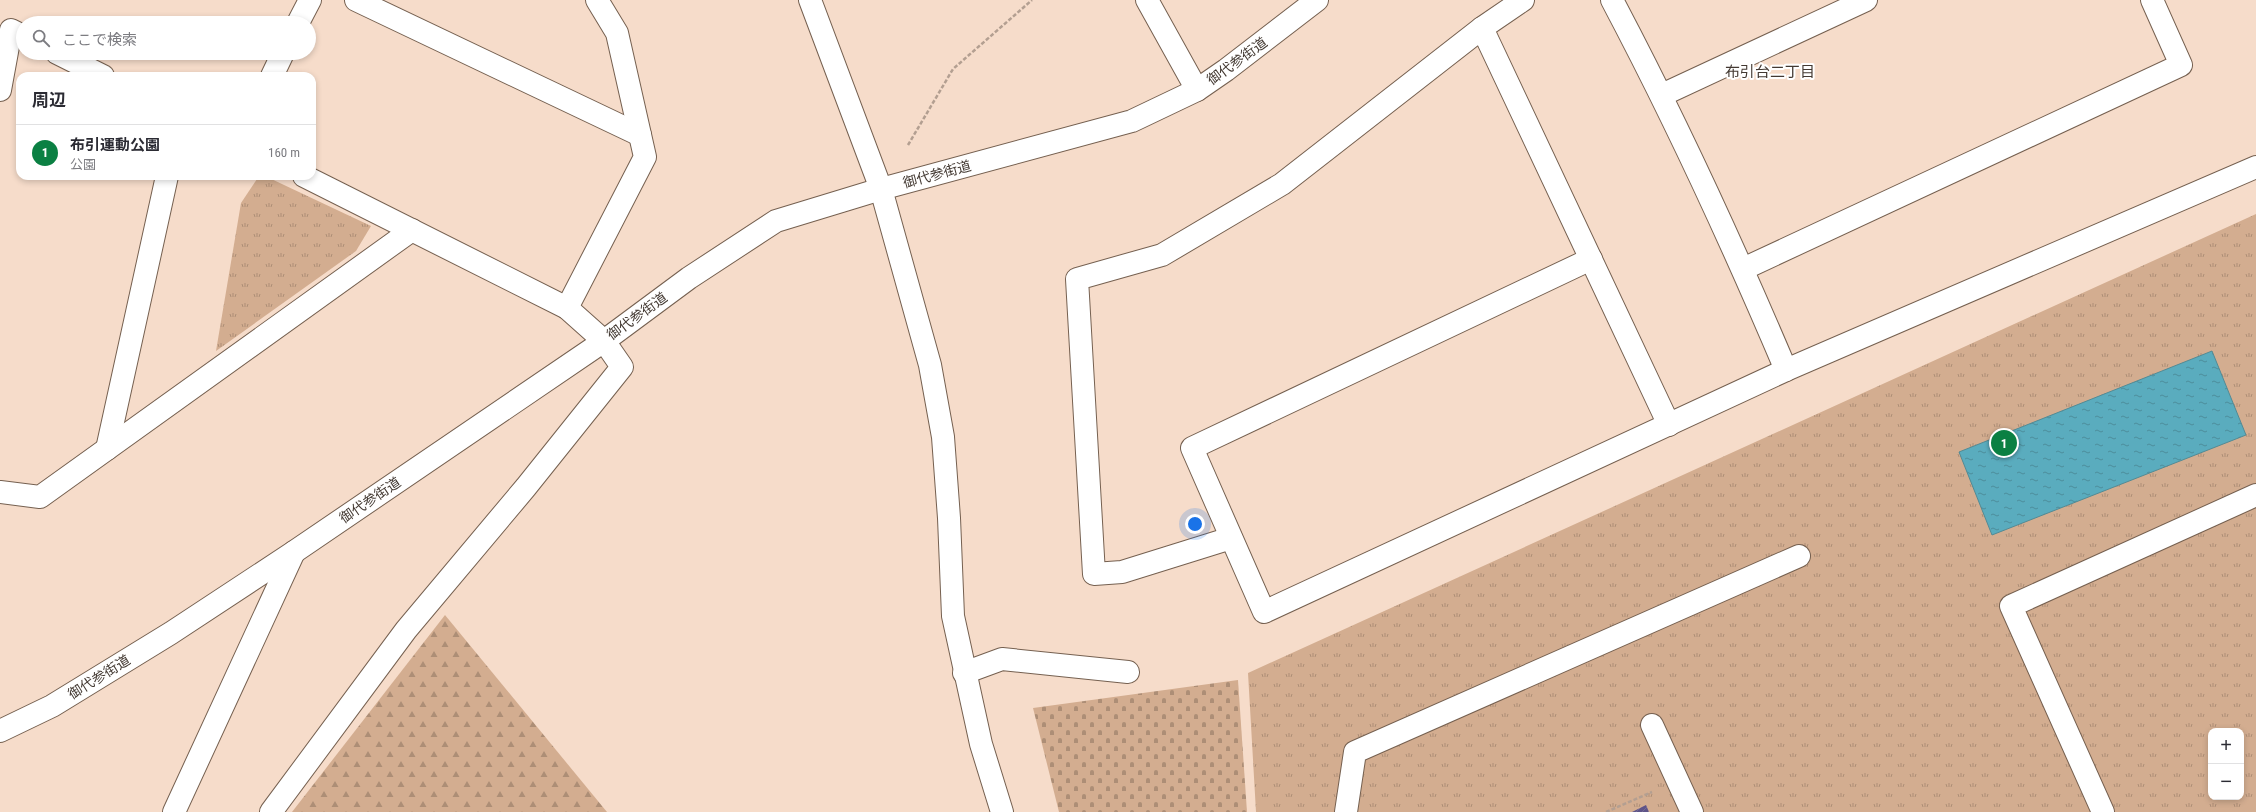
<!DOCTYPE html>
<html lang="ja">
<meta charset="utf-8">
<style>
:root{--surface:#fff;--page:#f2f2f3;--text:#2b2b33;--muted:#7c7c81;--line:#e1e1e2;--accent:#0b8043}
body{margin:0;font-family:"Roboto Condensed","Noto Sans JP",sans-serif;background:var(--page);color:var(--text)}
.controls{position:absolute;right:12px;bottom:12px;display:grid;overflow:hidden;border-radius:8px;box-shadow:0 2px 6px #0003}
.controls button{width:36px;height:36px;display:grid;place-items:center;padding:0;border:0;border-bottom:1px solid var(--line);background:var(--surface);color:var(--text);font:20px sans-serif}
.you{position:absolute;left:1195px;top:524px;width:14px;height:14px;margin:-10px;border:3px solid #fff;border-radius:50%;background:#1a73e8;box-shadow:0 0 0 6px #1a73e833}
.badge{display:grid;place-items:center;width:26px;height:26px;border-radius:50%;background:var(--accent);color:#fff;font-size:13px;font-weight:700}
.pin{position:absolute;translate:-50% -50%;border:2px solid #fff;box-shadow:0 1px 4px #0006}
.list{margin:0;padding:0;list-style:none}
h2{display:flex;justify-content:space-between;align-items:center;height:52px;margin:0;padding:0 16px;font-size:17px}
h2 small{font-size:13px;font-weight:400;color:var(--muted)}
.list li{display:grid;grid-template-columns:26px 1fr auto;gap:12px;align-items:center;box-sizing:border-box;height:56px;padding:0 16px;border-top:1px solid var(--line)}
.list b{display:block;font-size:15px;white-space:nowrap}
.list p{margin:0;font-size:13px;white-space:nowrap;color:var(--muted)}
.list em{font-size:13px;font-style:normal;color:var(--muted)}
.icon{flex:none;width:22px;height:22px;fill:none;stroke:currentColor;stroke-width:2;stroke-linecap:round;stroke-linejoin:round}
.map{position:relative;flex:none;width:2256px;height:812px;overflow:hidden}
.search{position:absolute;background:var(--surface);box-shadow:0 2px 6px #0003;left:16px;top:16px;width:300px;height:44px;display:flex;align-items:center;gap:10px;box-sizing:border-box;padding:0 14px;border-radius:22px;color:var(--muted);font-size:15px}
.panel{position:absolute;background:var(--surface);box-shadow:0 2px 6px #0003;left:16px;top:72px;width:300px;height:108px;border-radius:12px}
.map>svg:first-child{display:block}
.forest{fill:url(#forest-firs)}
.cemetery{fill:url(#cemetery-stones)}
.park{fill:url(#park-tufts);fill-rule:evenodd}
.water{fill:url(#water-ripples);stroke:#538a94}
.building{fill:url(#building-hatch)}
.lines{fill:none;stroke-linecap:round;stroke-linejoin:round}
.minor-casing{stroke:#756050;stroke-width:24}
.path{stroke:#b39f91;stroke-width:2.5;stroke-dasharray:4 2;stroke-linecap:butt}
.minor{stroke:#fff;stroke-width:22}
.labels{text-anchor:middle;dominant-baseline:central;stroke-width:4;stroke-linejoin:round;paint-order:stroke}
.street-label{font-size:14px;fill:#433932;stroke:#fff}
.neighbourhood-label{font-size:15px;fill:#433932;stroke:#fff}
</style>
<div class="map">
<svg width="2256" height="812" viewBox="0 0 2256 812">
<defs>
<pattern id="forest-firs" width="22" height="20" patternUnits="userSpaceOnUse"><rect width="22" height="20" fill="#d3ad90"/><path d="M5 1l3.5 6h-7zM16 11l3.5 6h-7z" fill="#ad8e76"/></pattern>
<pattern id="cemetery-stones" width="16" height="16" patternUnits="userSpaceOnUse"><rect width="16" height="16" fill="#d3ad90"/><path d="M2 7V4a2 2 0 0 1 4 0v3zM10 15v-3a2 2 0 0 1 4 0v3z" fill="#ad8e76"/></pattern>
<pattern id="park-tufts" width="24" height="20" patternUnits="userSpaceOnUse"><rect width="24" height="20" fill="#d3ad90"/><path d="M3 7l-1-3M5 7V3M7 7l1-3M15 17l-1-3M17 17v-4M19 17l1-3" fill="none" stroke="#ad8e76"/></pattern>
<pattern id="water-ripples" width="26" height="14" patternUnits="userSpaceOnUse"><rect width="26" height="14" fill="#5aacbe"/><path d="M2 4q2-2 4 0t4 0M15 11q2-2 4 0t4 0" fill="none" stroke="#4c8d9b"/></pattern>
<pattern id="building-hatch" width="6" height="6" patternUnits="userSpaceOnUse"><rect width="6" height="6" fill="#5e5488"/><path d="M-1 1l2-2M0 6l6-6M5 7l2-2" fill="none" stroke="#736a94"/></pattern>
</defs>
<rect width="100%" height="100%" fill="#f6dcca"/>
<polygon class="forest" points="445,615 607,812 292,812"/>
<polygon class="cemetery" points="1238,680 1247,812 1059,812 1033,708"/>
<g class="park">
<polygon points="259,176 265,176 371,226 356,251 216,351 241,203"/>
<path d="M2256 214V812H1256L1248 673ZM2211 731H2241V797H2211Z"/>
</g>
<polygon class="water" points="2212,351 2246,435 1992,535 1959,452"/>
<polygon class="building" points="1646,805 1649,812 1632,812"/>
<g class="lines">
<g class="minor-casing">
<g id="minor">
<polyline points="356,0 640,135"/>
<polyline points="810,0 881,189 930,365 943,437 949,518 953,616 981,744 1002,812"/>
<polyline points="1147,0 1197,90"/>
<path d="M1612 0C1676 121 1733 245 1786 370"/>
<polyline points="298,23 310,0"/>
<polyline points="1482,28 1669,425"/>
<polyline points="57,53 103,76"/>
<polyline points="272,76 283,53"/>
<polyline points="0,90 11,30 23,36"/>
<polyline points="1662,95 1866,0"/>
<polyline points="1591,259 1192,448 1264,612 1786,370 2256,167"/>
<polyline points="1743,269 2181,65 2152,0"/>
<polyline points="567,308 645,157 617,33 597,0"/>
<polyline points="107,449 167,176"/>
<polyline points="0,492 40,497 412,230"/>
<polyline points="1231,538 1122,572 1094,574 1077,279 1162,255 1282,184 1482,28 1523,0"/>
<polyline points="964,673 1002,659 1128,672"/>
<polyline points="1652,725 1692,812"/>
<polyline points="0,731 52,706 171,633 294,552 604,341 689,278 776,221 881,189 1132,121 1197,90 1226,70 1317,0"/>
<polyline points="174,812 294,552"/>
<polyline points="271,812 406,630 526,487 622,367 604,341 567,308 304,176"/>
<polyline points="1346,812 1355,752 1799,556"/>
<polyline points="2103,812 2011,606 2256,495"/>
</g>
</g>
<g class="path">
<polyline points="908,145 953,69 1032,0"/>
<polyline points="1606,812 1652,792"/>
</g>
<use href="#minor" class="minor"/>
</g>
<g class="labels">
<g class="street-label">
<text transform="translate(1237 61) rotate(-36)">御代参街道</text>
<text transform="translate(937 174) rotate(-15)">御代参街道</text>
<text transform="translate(637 316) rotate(-36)">御代参街道</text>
<text transform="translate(370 500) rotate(-34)">御代参街道</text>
<text transform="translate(99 677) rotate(-32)">御代参街道</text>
</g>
<g class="neighbourhood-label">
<text x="1770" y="72">布引台二丁目</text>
</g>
</g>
</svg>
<div class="controls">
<button>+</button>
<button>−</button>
</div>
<div class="you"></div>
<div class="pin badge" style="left:2004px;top:443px">1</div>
<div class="search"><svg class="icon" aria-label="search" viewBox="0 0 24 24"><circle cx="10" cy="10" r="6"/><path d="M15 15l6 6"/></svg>ここで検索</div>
<section class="panel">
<h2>周辺<small></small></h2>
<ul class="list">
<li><span class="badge">1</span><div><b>布引運動公園</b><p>公園</p></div><em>160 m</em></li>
</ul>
</section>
</div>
